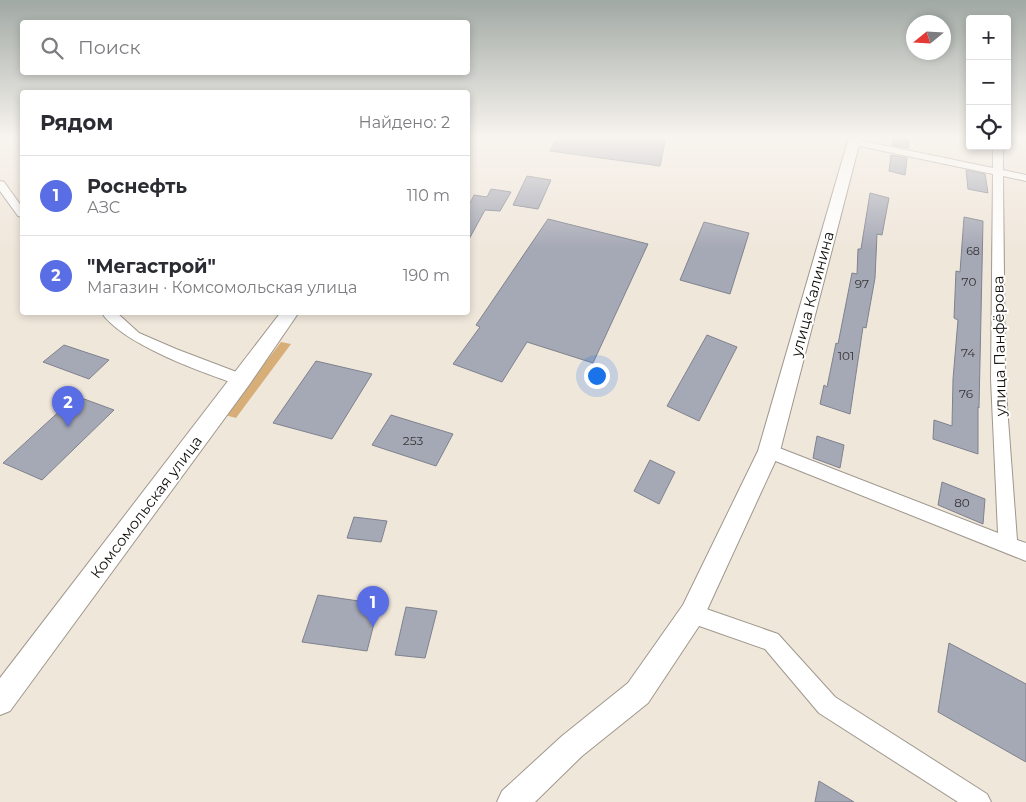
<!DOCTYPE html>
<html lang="ru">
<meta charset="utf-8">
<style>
:root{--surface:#fff;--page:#f7f7f7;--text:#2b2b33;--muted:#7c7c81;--line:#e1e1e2;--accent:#596de4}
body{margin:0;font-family:Montserrat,sans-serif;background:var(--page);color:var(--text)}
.controls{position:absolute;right:15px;top:15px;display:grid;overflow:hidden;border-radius:5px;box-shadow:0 2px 8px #0003}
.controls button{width:45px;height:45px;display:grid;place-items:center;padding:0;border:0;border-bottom:1px solid var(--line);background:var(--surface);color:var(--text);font:25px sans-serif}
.compass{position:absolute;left:906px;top:15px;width:45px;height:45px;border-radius:50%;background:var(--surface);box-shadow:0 2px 8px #0003;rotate:252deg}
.you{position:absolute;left:596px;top:375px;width:18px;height:18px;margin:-12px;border:4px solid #fff;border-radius:50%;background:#1a73e8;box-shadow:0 0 0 8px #1a73e833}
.badge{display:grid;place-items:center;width:32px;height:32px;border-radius:50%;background:var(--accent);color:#fff;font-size:16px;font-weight:700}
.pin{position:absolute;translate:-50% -41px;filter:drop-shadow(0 1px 2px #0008)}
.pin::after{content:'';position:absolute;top:26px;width:18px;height:15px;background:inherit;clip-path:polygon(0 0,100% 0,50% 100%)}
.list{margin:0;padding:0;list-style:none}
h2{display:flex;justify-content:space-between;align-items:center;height:65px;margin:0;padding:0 20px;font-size:21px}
h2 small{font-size:16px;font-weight:400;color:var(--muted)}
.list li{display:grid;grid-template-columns:32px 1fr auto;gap:15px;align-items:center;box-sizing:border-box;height:80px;padding:0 20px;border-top:1px solid var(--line)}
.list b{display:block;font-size:19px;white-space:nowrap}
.list p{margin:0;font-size:16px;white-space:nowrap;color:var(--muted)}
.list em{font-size:16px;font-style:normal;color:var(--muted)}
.icon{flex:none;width:28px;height:28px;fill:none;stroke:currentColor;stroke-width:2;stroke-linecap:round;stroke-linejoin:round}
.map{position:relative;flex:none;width:1026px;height:802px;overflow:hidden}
.search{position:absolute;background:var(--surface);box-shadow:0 2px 8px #0003;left:20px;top:20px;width:450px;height:55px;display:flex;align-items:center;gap:12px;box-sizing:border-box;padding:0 18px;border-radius:5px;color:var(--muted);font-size:19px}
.panel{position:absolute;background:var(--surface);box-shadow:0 2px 8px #0003;left:20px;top:90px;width:450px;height:225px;border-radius:5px}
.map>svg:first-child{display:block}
.green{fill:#d8ae78}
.building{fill:#a5a8b5;stroke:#7f828e}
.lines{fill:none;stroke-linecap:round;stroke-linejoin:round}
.street-casing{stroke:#9f978c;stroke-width:2}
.secondary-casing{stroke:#9f978c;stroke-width:2}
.street{fill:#fff;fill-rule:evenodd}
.secondary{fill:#fff;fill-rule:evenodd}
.labels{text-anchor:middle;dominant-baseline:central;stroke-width:4;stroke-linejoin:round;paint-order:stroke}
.far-number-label{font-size:11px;fill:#363435}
.number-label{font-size:12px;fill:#363435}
.street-label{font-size:15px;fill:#110e0a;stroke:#fff}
</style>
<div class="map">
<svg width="1026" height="802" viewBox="0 0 1026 802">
<rect width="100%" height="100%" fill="#f0e7db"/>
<polygon class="green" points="281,342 291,344 236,418 225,415"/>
<g class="building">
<polygon points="557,137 666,137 660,166 550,151"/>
<polygon points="893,137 909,140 908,148 892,145"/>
<polygon points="891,155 907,158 905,175 889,171"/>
<polygon points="966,170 985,174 988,193 968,189"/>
<polygon points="527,176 551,180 538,209 513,205"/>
<polygon points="491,189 511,192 500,211 485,210 468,241 468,207 474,195 487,197"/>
<polygon points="870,193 889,198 882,235 877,234 875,278 866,328 863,327 850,414 820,404 824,385 827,387 836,343 838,344 852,273 857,274 858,249 861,249"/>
<polygon points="964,217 983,221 979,408 978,407 978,454 933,439 934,420 952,426 953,379 958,320 954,318 956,271 960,272"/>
<polygon points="548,219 648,244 593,363 527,342 502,382 453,364 480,327 476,325"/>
<polygon points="704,222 749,233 730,294 680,280"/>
<polygon points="707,335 737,347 699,421 667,406"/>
<polygon points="64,345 109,360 89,379 43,362"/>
<polygon points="316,361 372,374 332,439 273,423"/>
<polygon points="76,396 114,410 42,480 3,463"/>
<polygon points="391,415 453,434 436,466 372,445"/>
<polygon points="817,436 844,445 840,468 813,458"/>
<polygon points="650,460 675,472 659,504 634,491"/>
<polygon points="942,482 985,499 983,524 938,505"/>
<polygon points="354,517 387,521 381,542 347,538"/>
<polygon points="318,595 379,604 367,651 302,642"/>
<polygon points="406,607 437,611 425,658 395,655"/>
<polygon points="949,643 1026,684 1026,762 938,712"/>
<polygon points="819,781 854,802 815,802"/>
</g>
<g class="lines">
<g class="street-casing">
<g id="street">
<polygon points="853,139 993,168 993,146 1003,146 1003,170 1026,175 1026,181 1003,176 1005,379 1017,540 1026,543 1026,561 763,456 761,451 763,446 769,444 998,533 991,379 993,174 850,144 850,140"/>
<polygon points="0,181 4,182 22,207 22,217 18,216 0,191"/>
<path d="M101 312H116L139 333 176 349 247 376 249 380 247 384 242 386C204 373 123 345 101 312Z"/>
<polygon points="692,604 778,634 835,697 987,794 991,802 958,802 819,713 765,649 685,621 682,614 685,607"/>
</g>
</g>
<g class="secondary-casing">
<g id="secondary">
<polygon points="849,137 861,137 780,451 701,623 648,703 582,756 535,802 497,802 502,791 562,736 628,683 683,605 758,451"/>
<polygon points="281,312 299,312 249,385 10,711 0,715 0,678"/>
</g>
</g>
<use href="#street" class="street"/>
<use href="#secondary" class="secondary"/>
</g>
<linearGradient id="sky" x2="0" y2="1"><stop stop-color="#a1a9a4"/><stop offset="0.55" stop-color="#f8f4ef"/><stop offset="1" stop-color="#f8f4ef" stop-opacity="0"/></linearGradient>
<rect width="1026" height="249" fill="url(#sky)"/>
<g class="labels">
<g class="far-number-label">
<text x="973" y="251">68</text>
</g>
<g class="number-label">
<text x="969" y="281">70</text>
<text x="862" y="283">97</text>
<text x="968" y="352">74</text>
<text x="846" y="355">101</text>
<text x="966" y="393">76</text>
<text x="413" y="440">253</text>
<text x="962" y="502">80</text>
</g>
<g class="street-label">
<text transform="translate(812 294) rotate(-75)">улица Калинина</text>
<text transform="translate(999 346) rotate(-91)">улица Панфёрова</text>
<text transform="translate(146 507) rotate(-53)">Комсомольская улица</text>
</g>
</g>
</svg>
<div class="controls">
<button>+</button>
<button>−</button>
<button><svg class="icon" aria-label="locate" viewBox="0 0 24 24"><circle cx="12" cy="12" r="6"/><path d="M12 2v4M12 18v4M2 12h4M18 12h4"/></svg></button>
</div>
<svg class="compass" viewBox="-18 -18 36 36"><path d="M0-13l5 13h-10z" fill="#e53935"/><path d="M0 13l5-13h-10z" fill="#7c7c81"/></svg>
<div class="you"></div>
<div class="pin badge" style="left:373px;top:627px">1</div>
<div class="pin badge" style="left:68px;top:427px">2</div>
<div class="search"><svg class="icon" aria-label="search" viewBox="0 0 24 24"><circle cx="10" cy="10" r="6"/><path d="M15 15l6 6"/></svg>Поиск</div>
<section class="panel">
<h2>Рядом<small>Найдено: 2</small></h2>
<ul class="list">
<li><span class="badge">1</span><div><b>Роснефть</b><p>АЗС</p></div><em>110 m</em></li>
<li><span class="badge">2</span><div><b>&quot;Мегастрой&quot;</b><p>Магазин · Комсомольская улица</p></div><em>190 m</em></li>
</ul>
</section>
</div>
